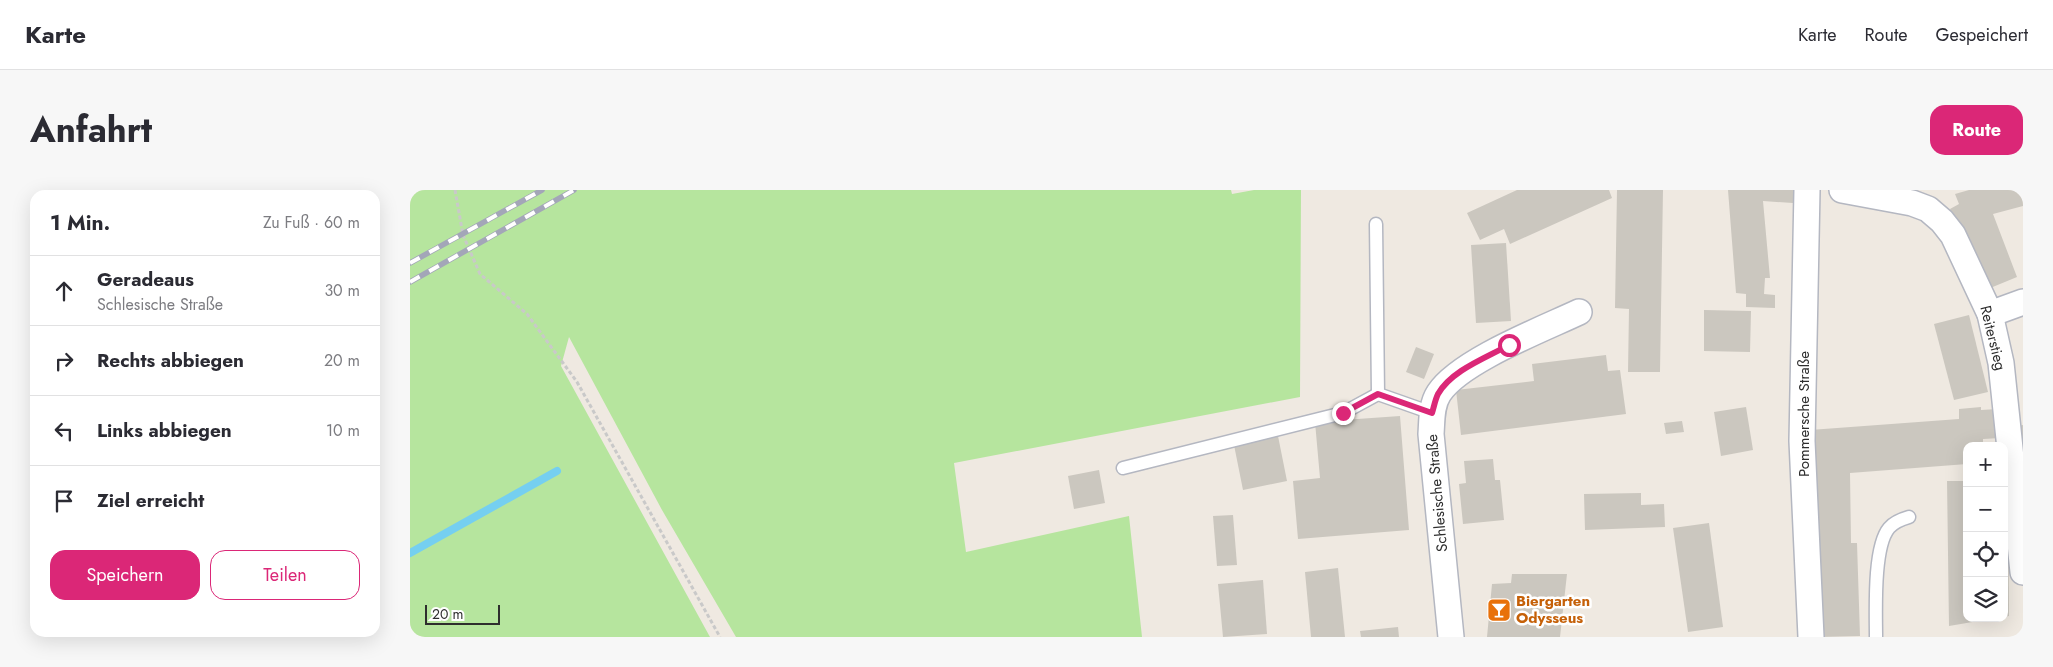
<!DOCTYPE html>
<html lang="de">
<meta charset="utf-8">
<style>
:root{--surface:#fff;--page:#f7f7f7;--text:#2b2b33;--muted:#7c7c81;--line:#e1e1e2;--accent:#db2777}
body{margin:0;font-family:Jost,sans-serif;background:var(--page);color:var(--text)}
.controls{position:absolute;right:15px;bottom:15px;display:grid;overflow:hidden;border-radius:10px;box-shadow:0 5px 20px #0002}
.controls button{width:45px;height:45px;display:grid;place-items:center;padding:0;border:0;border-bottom:1px solid var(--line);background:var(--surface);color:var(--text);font:25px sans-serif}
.scale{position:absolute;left:15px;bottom:12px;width:75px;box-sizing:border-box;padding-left:5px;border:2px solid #2e2e2e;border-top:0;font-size:14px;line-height:18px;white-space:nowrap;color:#2e2e2e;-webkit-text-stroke:4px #fff;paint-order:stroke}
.stop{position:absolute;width:15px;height:15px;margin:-11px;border:4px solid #db2777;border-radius:50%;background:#fff}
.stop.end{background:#db2777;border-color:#fff;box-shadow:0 1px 5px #0008}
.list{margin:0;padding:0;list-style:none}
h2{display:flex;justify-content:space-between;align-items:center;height:65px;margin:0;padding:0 20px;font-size:21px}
h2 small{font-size:16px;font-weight:400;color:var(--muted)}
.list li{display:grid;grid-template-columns:32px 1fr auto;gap:15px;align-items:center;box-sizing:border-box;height:70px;padding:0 20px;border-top:1px solid var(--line)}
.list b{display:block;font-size:19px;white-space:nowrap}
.list p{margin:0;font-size:16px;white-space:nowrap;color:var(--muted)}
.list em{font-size:16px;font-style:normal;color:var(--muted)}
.actions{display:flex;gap:10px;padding:15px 20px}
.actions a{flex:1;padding:11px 0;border:1px solid var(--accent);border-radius:15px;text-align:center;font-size:18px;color:var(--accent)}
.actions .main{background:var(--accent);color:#fff}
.icon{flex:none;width:28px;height:28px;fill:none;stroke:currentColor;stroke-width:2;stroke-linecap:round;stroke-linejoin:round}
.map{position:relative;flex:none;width:1613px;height:447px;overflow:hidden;border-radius:15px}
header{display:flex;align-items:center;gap:30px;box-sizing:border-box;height:70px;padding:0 25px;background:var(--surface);border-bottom:1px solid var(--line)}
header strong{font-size:24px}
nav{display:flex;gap:28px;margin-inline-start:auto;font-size:18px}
.intro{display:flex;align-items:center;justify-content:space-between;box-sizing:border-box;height:120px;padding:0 30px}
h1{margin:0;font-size:35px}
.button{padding:12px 22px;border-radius:15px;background:var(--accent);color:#fff;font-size:18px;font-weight:700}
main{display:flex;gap:30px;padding:0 30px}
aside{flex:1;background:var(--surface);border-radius:15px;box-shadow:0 5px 20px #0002}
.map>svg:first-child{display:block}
.green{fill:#b6e59e}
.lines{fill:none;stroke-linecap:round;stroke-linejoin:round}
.stream{stroke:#75cff0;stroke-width:8}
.building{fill:#cbc7bf}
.service-casing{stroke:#b4b7c1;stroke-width:15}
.minor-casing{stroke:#b4b7c1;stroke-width:28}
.path{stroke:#c9c9c9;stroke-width:3;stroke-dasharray:4 2.5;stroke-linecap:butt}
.service{stroke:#fff;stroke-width:12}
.minor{stroke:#fff;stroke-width:25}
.rail-casing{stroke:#a3a6b8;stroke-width:5.5}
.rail{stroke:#fff;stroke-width:4;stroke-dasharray:11;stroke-linecap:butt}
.route{stroke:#db2777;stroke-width:6}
.labels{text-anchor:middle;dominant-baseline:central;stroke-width:5;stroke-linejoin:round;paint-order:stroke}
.street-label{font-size:15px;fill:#2e2e2e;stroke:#fff}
.food-label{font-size:15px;font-weight:bold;fill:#c56008;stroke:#fff;text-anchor:start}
</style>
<header>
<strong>Karte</strong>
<nav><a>Karte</a><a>Route</a><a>Gespeichert</a></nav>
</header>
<div class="intro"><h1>Anfahrt</h1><a class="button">Route</a></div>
<main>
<aside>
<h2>1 Min.<small>Zu Fuß · 60 m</small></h2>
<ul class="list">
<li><svg class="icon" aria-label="ahead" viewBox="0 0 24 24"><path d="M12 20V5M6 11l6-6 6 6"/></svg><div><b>Geradeaus</b><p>Schlesische Straße</p></div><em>30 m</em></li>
<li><svg class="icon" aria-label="right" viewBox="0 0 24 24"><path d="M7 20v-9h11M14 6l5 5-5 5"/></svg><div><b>Rechts abbiegen</b></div><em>20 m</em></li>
<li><svg class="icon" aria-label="left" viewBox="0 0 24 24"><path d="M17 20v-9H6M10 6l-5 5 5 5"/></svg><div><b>Links abbiegen</b></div><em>10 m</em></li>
<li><svg class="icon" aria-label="arrive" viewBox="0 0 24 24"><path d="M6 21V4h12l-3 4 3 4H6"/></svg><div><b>Ziel erreicht</b></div></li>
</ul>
<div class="actions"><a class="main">Speichern</a><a>Teilen</a></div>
</aside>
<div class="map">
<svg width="1613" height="447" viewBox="0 0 1613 447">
<rect width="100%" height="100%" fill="#efe9e1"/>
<polygon class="green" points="0,0 821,0 822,4 844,0 891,0 890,207 544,273 556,362 719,326 732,447 326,447 252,320 159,147 151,176 300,447 0,447"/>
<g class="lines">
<polyline class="stream" points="0,363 147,281"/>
</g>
<g class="building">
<polygon points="1107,0 1199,0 1202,8 1100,54 1094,39 1070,50 1057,23"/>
<polygon points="1207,0 1253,0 1250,182 1218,182 1219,119 1205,118"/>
<polygon points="1318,0 1383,0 1383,13 1353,11 1360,88 1355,88 1354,104 1365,105 1365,118 1336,117 1336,104 1326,103"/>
<polygon points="1559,0 1613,0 1613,16 1583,24 1607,87 1573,101 1540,19 1549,14 1545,4"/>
<polygon points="1096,53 1101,131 1066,133 1061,55"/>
<polygon points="1294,120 1341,121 1340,162 1294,161"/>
<polygon points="1559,125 1578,202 1544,210 1524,134"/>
<polygon points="1006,157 1024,164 1014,189 996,182"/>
<polygon points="1196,165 1198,181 1210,180 1216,224 1051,245 1046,200 1124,191 1122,174"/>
<polygon points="1336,217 1343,260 1311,266 1304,222"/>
<polygon points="1571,217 1571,220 1588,219 1590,248 1573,249 1573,256 1557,256 1557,274 1440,283 1441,353 1447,353 1450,446 1408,447 1400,240 1549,229 1549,219"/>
<polygon points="990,226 999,340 888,349 883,291 910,288 905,232"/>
<polygon points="1272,231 1274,242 1256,244 1254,233"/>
<polygon points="1613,235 1613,292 1606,236"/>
<polygon points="868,246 877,291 833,300 824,255"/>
<polygon points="1083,269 1085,290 1090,290 1094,330 1053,334 1049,294 1056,293 1054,271"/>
<polygon points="689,280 695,313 664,319 658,286"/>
<polygon points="1537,291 1557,291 1557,428 1580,429 1539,436"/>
<polygon points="1594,291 1598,291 1599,426 1594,427"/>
<polygon points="1231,303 1231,315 1254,314 1255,337 1175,340 1174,304"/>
<polygon points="823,325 827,375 807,376 803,326"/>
<polygon points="1299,333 1313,437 1278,442 1263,338"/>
<polygon points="928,378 935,447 901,447 895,382"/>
<polygon points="1102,384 1157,384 1150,447 1077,447 1082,394 1101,393"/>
<polygon points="853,390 857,444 813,447 808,394"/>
<polygon points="988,437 989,447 951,447 950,441"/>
</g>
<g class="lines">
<g class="service-casing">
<g id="service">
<polyline points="966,34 968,204 1022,223"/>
<polyline points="713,278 933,223 968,204"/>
<path d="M1466 447C1466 422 1463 357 1479 338 1484 332 1492 329 1499 327"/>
</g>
</g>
<g class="minor-casing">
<g id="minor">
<polyline points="1397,0 1392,251 1401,447"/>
<polyline points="1432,0 1502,13 1518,19 1532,31 1543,45 1580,124 1591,173 1613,382"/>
<polyline points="1580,124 1613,112"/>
<path d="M1041 447 1021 244C1022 231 1021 215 1029 203 1050 171 1133 139 1169 122"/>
</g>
</g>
<polyline class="path" points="45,0 53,45 70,84 117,124 167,192 310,447"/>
<use href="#service" class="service"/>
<use href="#minor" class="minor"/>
<g class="rail-casing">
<g id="rail">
<polyline points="0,73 132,0"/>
<polyline points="0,92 164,0"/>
</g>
</g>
<use href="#rail" class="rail"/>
</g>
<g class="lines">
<path class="route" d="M933 223 968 204 1022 223C1024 217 1025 210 1028 204 1042 180 1076 168 1099 155"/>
</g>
<defs>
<g id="bar-square" transform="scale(1.25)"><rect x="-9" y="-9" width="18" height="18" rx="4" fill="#e8710a" stroke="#fff"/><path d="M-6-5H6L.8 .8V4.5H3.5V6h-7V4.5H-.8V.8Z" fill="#fff"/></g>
</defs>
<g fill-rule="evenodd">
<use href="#bar-square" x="1089" y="420"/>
</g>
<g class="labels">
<g class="street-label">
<text transform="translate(1583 148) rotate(76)">Reiterstieg</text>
<text transform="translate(1394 224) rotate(-90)">Pommersche Straße</text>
<text transform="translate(1027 303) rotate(-95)">Schlesische Straße</text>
</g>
<g class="food-label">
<text x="1106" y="411">Biergarten<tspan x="1106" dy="17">Odysseus</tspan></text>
</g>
</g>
</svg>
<div class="controls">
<button>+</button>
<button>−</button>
<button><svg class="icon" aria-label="locate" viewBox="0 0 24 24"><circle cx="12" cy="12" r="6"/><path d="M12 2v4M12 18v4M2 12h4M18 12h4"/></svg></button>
<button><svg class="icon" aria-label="layers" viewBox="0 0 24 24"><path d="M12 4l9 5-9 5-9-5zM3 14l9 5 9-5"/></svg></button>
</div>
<div class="scale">20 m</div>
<div class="stop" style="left:1099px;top:155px"></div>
<div class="stop end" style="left:933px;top:223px"></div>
</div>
</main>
